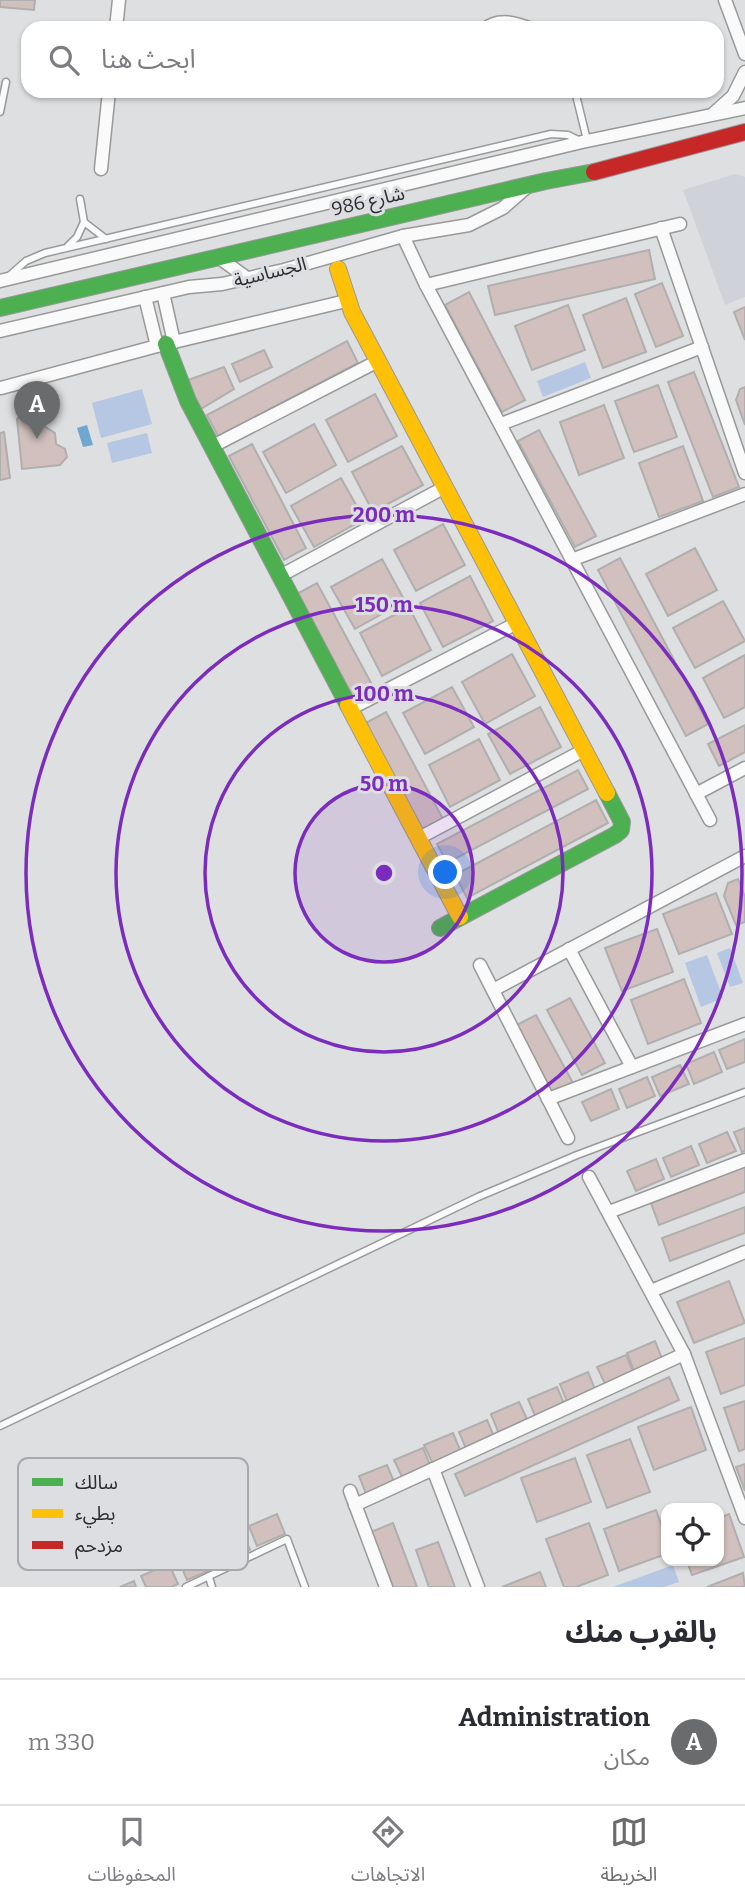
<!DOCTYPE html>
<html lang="ar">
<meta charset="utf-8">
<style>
:root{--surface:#fff;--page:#f7f7f7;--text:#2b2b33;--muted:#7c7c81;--line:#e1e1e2;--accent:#6a6b6c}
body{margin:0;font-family:Bitter,"Noto Sans Arabic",serif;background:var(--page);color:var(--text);direction:rtl}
.controls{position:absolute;right:21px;bottom:21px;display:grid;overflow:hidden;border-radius:14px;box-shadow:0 2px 5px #0004}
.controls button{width:63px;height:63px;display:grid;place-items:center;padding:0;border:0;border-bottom:2px solid var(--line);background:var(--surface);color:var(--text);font:35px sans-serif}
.you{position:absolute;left:446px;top:873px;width:24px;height:24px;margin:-18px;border:5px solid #fff;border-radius:50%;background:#1a73e8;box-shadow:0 0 0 10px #1a73e833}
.badge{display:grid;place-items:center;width:46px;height:46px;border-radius:50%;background:var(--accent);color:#fff;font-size:23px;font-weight:700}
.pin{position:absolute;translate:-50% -58px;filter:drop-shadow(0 2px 4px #0008)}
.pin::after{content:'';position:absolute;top:37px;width:24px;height:21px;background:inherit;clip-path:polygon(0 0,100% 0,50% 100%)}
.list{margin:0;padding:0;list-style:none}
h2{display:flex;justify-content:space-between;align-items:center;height:91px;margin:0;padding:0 28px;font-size:30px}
h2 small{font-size:23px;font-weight:400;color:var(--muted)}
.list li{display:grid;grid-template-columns:46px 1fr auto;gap:21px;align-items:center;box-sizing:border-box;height:126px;padding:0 28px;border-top:2px solid var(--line)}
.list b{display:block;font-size:26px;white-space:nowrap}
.list p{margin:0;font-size:23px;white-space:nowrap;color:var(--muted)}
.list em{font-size:23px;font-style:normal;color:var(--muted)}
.icon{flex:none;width:38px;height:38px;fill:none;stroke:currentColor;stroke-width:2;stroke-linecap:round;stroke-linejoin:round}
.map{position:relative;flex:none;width:745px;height:1587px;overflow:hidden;direction:ltr}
.search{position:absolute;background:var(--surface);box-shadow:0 2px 5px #0004;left:21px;right:21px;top:21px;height:77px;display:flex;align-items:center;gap:18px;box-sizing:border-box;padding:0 24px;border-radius:21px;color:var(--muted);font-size:26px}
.sheet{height:217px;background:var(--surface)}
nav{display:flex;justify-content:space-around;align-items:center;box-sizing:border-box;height:98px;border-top:2px solid var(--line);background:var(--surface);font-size:19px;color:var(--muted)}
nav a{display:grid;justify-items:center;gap:4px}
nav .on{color:var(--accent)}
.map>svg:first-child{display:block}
.built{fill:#cfd3d9}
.green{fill:#b6c7e4}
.water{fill:#70a7d1}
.building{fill:#d1c0bd;stroke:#afafaf;stroke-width:2}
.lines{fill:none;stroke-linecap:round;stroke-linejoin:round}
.lane-casing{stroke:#98999a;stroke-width:9}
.street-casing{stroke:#98999a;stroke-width:15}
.fast-casing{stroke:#98999a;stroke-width:18}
.slow-casing{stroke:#98999a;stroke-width:18}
.jam-casing{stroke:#98999a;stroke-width:18}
.lane{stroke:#fafafa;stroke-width:6}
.street{stroke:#fafafa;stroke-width:12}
.fast{stroke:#4caf50;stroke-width:16}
.slow{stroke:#ffc107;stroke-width:16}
.jam{stroke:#c62828;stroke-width:16}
.ring{fill:none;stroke:#7b2cbf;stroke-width:3.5}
.labels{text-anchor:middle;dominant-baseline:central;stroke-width:6;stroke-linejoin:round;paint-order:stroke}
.street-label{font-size:19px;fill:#2b2c2d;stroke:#dddee1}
.key{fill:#dddee1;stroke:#a8a9ab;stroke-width:2}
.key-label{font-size:19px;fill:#2b2c2d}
.centre{fill:#7b2cbf;stroke:#dddee1;stroke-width:3.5}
.ring-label{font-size:21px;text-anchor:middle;font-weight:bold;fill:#7b2cbf;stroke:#dddee1;stroke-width:6;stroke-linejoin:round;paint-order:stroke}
</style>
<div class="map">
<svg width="745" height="1587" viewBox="0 0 745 1587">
<rect width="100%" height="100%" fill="#dedfe0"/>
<polygon class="built" points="735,174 745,177 745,297 725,305 683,190"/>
<g class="green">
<polygon points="585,362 591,378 543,397 537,381"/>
<polygon points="142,389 152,424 101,438 92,403"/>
<polygon points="147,433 152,453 112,463 107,443"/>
<polygon points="730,948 743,983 730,987 717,953"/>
<polygon points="707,955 723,998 701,1007 685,963"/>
<polygon points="673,1565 679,1582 664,1587 613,1587"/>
</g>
<polygon class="water" points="87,425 93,445 83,447 77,428"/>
<g class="building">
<polygon points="0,0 35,0 34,10 0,7"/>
<polygon points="649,250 655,279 495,315 488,286"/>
<polygon points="662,283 683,336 656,347 635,294"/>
<polygon points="469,292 525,400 502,412 445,305"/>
<polygon points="626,298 646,352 603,368 583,315"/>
<polygon points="568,305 585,350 532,370 515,326"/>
<polygon points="745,307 745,340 734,312"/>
<polygon points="347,341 358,363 218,436 207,415"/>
<polygon points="264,350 272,367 240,382 232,364"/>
<polygon points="224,367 234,389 199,410 188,380"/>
<polygon points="694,372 739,487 713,497 668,382"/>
<polygon points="658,385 677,437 634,452 615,401"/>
<polygon points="745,387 745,425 736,400 740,389"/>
<polygon points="375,394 397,436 348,462 326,420"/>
<polygon points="604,405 624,458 579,475 560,422"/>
<polygon points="24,413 55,433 56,444 65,449 67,457 60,465 22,469 17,419"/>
<polygon points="314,424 336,465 286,493 263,452"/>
<polygon points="539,430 596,536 575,547 518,441"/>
<polygon points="4,432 10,478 0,480 0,433"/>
<polygon points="252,444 306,548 284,560 229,456"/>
<polygon points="402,446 423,485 373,512 352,472"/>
<polygon points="683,446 703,501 659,517 639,463"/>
<polygon points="341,478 364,519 314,547 291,506"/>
<polygon points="443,524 465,565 416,591 394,550"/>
<polygon points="695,548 717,590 668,616 646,574"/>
<polygon points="620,558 708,724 686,736 598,570"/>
<polygon points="382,559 405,601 355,629 331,587"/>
<polygon points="470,576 493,621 443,647 420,603"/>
<polygon points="317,583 375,690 353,702 295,595"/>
<polygon points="723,601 745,641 695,668 673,628"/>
<polygon points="409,607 431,650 382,676 360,633"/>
<polygon points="512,654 535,696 485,724 462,682"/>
<polygon points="745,655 745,707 724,718 703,678"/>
<polygon points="452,687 474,727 425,754 403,713"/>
<polygon points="540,707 561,747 510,774 488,734"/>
<polygon points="386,712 443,819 421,831 364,724"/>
<polygon points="745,725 745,752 719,766 708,744"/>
<polygon points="479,739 500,780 450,807 429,765"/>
<polygon points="578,770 588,789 447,863 437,844"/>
<polygon points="596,800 608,823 467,898 455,875"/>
<polygon points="738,879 745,897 745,922 736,925 724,896 728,883"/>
<polygon points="716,893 732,934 679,954 663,914"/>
<polygon points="657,929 673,972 622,991 605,948"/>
<polygon points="684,979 701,1023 648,1044 631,1000"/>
<polygon points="570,998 605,1063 582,1075 547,1010"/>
<polygon points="536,1015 573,1083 551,1094 515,1026"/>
<polygon points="745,1039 745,1062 727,1069 719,1050"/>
<polygon points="714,1052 722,1072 694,1084 686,1064"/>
<polygon points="680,1065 689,1084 660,1096 652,1077"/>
<polygon points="647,1077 655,1096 627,1108 619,1089"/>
<polygon points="611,1089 619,1109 591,1121 582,1102"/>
<polygon points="745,1128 745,1151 742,1152 734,1132"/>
<polygon points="727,1132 736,1151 707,1163 699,1144"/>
<polygon points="691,1146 699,1165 671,1177 663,1158"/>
<polygon points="656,1159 664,1179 636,1191 627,1171"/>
<polygon points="745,1167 745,1192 659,1225 651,1203"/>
<polygon points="745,1207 745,1233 670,1261 662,1238"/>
<polygon points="729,1281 745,1323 694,1343 677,1302"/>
<polygon points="745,1338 745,1385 721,1394 706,1352"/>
<polygon points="655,1341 663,1361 635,1373 627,1353"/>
<polygon points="626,1355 634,1374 606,1386 597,1367"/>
<polygon points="588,1372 596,1392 568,1404 560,1384"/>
<polygon points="669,1377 679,1400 465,1496 455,1474"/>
<polygon points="557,1387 565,1406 536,1418 528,1399"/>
<polygon points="745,1401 745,1449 739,1451 724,1408"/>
<polygon points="519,1402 528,1421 499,1434 491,1414"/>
<polygon points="691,1407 706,1450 654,1470 638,1427"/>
<polygon points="487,1420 495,1439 467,1451 459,1432"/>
<polygon points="453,1433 461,1452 433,1464 424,1445"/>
<polygon points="630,1439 650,1492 607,1508 587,1455"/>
<polygon points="423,1448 431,1467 403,1479 394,1460"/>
<polygon points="575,1458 591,1502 537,1522 521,1478"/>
<polygon points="745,1464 745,1491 736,1467"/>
<polygon points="387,1465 395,1484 367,1496 359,1476"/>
<polygon points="656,1510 666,1538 666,1554 619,1571 604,1529"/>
<polygon points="277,1514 285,1534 257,1546 249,1526"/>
<polygon points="729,1514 744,1557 692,1575 687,1561 719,1561 719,1518"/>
<polygon points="393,1523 417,1587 392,1587 371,1532"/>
<polygon points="589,1523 608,1575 576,1587 564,1587 546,1539"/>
<polygon points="242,1531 250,1550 221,1562 213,1543"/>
<polygon points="438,1542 455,1587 429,1587 416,1550"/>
<polygon points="207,1549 215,1568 187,1580 179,1561"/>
<polygon points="169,1564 178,1584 171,1587 146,1587 141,1576"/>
<polygon points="540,1572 546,1587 502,1587"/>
<polygon points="743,1573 745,1587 707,1587"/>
<polygon points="134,1581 136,1587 120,1587"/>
</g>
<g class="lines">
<g class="lane-casing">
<g id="lane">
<path d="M481 28C498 13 518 20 537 28"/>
<polyline points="575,91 587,140"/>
<polyline points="0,112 6,82"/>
<polyline points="80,199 84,222 106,239"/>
<polyline points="68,246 77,237 84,222"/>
<polyline points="9,276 26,261 45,253 551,134 568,135 580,141"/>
<polyline points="0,1426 478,1197 577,1155 745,1092"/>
<polyline points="209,1577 212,1587"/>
<polyline points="186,1587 287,1539 305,1587"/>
</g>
</g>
<g class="street-casing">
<g id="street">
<polyline points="725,0 745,54"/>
<polyline points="116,28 119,0"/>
<polyline points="714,113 733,96 745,72"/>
<polyline points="101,169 109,91"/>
<polyline points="661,228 745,473"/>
<polyline points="403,236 426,285 710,820"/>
<polyline points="218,257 247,278"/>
<polyline points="0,281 582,142 745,108"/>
<polyline points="426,285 680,224"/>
<polyline points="163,293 174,342"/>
<polyline points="145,297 157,346"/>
<polyline points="0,331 189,287 222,284 284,270 403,236 469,225 503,208 528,186"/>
<polyline points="1,388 157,346 346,301"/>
<polyline points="501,424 702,347"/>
<polyline points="213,446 378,361"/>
<polyline points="574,559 745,494"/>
<polyline points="280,576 445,487"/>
<polyline points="350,709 517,623"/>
<polyline points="696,794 745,768"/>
<polyline points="419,838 584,750"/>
<polyline points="569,949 632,1067"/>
<polyline points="480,965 568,1138"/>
<polyline points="493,990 745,856"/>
<polyline points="548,1099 745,1024"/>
<polyline points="589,1177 684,1354 745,1518"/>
<polyline points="609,1212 745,1160"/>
<polyline points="651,1291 745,1252"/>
<polyline points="433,1469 478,1587"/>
<polyline points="350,1491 386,1587"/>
<polyline points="355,1505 684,1354"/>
</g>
</g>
<g class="fast-casing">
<g id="fast">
<polyline points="0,308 546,181 594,172"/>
<polyline points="166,344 188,401 348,705"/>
<polyline points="440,928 615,835 621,830 622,822 607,793"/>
</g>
</g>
<g class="slow-casing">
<g id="slow">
<polyline points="338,269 352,312 607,793"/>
<polyline points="348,705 460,917"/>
</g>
</g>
<g class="jam-casing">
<polyline id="jam" points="594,172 745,132"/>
</g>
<use href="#lane" class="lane"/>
<use href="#street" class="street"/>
<use href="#fast" class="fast"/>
<use href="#slow" class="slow"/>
<use href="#jam" class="jam"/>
</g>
<circle cx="384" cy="873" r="89" fill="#7b2cbf" fill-opacity=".12"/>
<g class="ring">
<circle cx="384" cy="873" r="89"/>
<circle cx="384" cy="873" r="179"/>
<circle cx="384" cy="873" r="268"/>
<circle cx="384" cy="873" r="358"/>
</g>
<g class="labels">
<g class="street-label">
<text transform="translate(368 201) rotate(-13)">شارع 986</text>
<text transform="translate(270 272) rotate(-14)">الجساسية</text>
</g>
</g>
<rect x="18" y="1458" width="230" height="112" rx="10" class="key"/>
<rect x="32" y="1478" width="31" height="8" fill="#4caf50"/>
<rect x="32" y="1509" width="31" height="9" fill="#ffc107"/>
<rect x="32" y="1541" width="31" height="8" fill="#c62828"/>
<g class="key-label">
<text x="75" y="1489">سالك</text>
<text x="75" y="1520">بطيء</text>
<text x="75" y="1552">مزدحم</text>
</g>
<circle cx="384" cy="873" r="10" class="centre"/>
<g class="ring-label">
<text x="384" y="522">200 m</text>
<text x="384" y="612">150 m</text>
<text x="384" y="701">100 m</text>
<text x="384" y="791">50 m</text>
</g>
</svg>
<div class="controls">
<button><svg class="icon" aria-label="locate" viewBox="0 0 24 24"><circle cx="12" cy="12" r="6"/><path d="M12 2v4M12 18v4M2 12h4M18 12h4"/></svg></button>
</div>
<div class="you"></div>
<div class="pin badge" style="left:37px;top:439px">A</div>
<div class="search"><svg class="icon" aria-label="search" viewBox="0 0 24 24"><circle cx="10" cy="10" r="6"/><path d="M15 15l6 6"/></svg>ابحث هنا</div>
</div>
<section class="sheet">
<h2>بالقرب منك<small></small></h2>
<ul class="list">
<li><span class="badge">A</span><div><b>Administration</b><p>مكان</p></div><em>330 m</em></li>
</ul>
</section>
<nav>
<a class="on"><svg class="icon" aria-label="map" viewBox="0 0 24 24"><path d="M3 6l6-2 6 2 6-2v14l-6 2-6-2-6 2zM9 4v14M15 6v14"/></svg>الخريطة</a>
<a><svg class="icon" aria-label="directions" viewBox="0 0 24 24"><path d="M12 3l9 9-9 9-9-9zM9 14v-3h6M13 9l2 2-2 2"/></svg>الاتجاهات</a>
<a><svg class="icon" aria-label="saved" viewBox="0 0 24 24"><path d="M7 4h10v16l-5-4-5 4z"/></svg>المحفوظات</a>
</nav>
